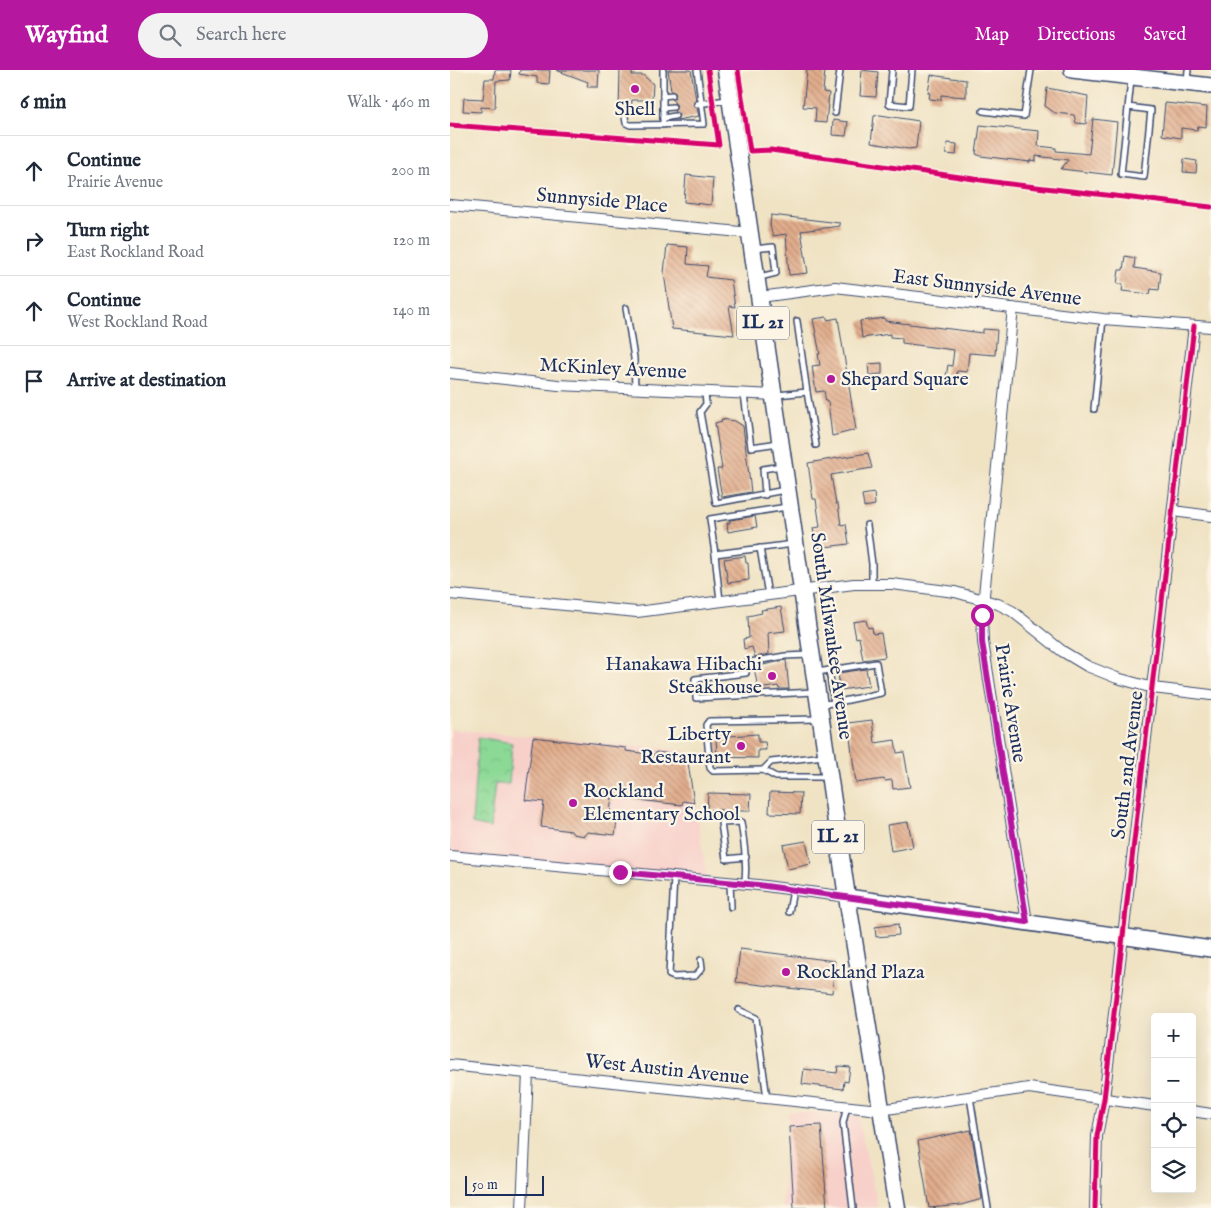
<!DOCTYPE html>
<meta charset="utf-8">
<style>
:root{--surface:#fff;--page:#f2f2f3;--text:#1f2937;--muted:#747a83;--line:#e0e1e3;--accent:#b5179e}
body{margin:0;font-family:"IM FELL English",serif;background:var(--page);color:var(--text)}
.controls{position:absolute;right:15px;bottom:15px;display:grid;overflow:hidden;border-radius:5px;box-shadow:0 5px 20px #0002}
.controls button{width:45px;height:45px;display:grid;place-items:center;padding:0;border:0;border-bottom:1px solid var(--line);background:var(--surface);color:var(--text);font:25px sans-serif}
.scale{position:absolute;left:15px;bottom:12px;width:79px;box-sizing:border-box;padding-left:5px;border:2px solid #1b2f5e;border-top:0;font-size:14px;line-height:18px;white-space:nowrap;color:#1b2f5e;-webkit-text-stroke:4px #fcf5e5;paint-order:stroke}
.stop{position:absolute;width:15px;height:15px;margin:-11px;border:4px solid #b5179e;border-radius:50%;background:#fff}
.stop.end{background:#b5179e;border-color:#fff;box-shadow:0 1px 5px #0008}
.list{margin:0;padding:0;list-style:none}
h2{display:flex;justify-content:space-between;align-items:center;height:65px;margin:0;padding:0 20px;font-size:21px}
h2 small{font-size:16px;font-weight:400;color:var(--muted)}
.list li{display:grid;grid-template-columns:32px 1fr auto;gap:15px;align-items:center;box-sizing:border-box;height:70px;padding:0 20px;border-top:1px solid var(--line)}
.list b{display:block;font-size:19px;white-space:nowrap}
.list p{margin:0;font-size:16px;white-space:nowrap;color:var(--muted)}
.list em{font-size:16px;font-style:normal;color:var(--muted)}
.icon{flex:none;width:28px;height:28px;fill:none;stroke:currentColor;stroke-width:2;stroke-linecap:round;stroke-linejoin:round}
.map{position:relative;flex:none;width:761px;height:1138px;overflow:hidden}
header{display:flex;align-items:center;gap:30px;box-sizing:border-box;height:70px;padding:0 25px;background:var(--accent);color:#fff}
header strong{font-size:24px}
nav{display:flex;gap:28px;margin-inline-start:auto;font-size:18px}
.search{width:350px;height:45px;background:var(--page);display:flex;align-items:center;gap:12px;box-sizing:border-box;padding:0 18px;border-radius:28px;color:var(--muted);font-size:19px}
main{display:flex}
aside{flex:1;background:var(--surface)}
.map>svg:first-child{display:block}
.built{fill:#f7d0ca}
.park{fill:url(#park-crowns);stroke:#54847a}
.building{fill:url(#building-back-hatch)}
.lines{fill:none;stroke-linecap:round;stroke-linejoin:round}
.lane-casing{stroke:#3b4a6d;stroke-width:8}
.street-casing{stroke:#3b4a6d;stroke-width:12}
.secondary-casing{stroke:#3b4a6d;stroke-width:18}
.primary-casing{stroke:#3b4a6d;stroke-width:19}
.lane{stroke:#fff;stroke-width:5}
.street{stroke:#fff;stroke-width:10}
.secondary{stroke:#fff;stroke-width:15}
.primary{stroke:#fff;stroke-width:16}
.cycleway-casing{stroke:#fcf5e5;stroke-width:8}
.cycleway{stroke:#d6006c;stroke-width:5}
.route{stroke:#b5179e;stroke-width:6}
.poi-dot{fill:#b5179e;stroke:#fcf5e5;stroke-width:2}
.labels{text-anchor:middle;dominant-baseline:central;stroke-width:4.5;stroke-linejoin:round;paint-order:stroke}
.shield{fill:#fcf5e5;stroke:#5e6a86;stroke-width:1}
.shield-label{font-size:19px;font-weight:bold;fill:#1b2f5e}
.poi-label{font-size:20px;fill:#1b2f5e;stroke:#fcf5e5;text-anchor:start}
.street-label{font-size:20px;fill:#1b2f5e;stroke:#fcf5e5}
</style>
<header>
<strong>Wayfind</strong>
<div class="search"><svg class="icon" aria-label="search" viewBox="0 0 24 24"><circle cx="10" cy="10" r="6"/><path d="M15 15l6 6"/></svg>Search here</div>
<nav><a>Map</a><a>Directions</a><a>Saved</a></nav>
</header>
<main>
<aside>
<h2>6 min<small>Walk · 460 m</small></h2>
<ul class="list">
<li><svg class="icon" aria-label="ahead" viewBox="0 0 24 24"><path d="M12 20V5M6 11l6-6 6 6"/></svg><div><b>Continue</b><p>Prairie Avenue</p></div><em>200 m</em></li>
<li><svg class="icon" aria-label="right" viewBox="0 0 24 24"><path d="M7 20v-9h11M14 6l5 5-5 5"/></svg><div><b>Turn right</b><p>East Rockland Road</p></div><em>120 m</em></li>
<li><svg class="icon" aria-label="ahead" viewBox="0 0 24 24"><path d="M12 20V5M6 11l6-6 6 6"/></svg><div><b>Continue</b><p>West Rockland Road</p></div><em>140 m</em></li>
<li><svg class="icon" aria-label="arrive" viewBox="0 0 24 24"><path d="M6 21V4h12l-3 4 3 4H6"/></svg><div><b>Arrive at destination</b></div></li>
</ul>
</aside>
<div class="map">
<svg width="761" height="1138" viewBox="0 0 761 1138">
<defs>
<pattern id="park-crowns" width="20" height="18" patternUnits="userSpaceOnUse" patternTransform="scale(1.25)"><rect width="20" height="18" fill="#8cd996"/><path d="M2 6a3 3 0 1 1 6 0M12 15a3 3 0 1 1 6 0" fill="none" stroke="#78bb84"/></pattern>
<pattern id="building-back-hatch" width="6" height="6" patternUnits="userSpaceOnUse" patternTransform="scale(1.25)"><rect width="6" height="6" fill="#e2ad8c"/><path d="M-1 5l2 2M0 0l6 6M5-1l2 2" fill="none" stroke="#b68d76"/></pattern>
</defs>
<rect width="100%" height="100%" fill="#fcf5e5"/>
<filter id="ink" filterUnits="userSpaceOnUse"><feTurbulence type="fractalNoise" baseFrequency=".02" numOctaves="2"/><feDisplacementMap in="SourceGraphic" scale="10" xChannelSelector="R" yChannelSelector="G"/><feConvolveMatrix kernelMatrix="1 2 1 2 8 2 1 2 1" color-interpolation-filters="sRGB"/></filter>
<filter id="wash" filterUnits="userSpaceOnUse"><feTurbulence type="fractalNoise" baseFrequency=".0096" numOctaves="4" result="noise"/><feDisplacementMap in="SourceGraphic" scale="20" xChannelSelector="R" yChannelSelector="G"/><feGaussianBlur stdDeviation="1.12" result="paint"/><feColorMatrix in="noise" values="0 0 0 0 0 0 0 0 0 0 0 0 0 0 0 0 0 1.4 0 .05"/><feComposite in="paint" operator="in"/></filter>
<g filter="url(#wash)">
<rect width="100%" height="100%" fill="#f0e3c4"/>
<g class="built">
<polygon points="0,659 237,681 257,810 0,786"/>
<polygon points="339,1041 408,1046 428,1138 332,1138"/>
</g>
<polygon class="park" points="28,667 62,673 59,714 45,714 40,758 22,754"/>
<g id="blocks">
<g class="building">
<polygon points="45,0 61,0 60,10 46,11 45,38 31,37 31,42 13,41 14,28 33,29 35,9 44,9"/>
<polygon points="70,0 100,0 99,14 87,13 87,7 69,4"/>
<polygon points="106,0 149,0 148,17 137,17 138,12"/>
<polygon points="170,0 182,0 182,5 193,5 203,14 202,30 182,30 181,40 174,36 169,40"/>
<polygon points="218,0 241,0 246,30 243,35 247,38 249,46 227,50 229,45 224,41 227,36 222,29 226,24 221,21"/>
<polygon points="357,0 375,0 373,22 379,23 376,53 365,52 366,38 353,37"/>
<polygon points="412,0 428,2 426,27 410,26"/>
<polygon points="481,5 516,10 516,27 491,25 491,30 479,29 480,23 478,23"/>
<polygon points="597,18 638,26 636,54 626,53 624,45 605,43 595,36"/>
<polygon points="715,33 757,37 756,57 748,56 747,60 731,58 731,68 712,65"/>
<polygon points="430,45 469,51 466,78 459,79 421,73 424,46"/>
<polygon points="643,49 667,52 662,105 611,99 618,90 586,86 586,91 580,90 580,92 531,86 526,84 530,55 589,61 588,76 606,78 606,81 639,84"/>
<polygon points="383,50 398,52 396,66 382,65"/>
<polygon points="497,73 507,74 506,85 496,84"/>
<polygon points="734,89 747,91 746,103 733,102"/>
<polygon points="236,105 263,108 261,135 234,132"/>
<polygon points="321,145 390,153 390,156 351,161 358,203 339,205 336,164 323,166 320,156"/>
<polygon points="217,175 238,177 237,194 258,196 256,207 281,210 285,237 279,236 284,265 222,259 214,203"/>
<polygon points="675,186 685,188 684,198 711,202 709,220 701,219 700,224 672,221 673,214 667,214 669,200 673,200"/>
<polygon points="377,247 377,250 388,248 406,360 382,366 378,332 376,332 374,321 366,322 362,296 370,295 368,284 370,284 363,249"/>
<polygon points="435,248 435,251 517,261 533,263 533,259 547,260 545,285 519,283 517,302 507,301 506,308 496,307 498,295 502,296 504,280 452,273 452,268 440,267 440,264 412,268 410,251"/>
<polygon points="432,293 432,304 419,305 418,294"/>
<polygon points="271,349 285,351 293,356 301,422 272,427 267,399 272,399 265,353 272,351"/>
<polygon points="418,383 422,398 381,405 386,434 388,434 391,455 396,454 399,474 366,478 363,458 370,457 366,429 363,429 358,393"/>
<polygon points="424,423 425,435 414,437 412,425"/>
<polygon points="305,446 307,457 278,462 277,453 280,453 280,450"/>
<polygon points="295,486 296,493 298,493 299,510 278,513 274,489"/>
<polygon points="331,537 335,561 318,563 319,584 305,587 302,577 294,579 293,569 299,568 298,546 312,543 311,540"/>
<polygon points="416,550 418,558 422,557 423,564 431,563 435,587 413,590 409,567 406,568 403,552"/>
<polygon points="336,590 339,619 329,619 328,616 308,619 304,597"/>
<polygon points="416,599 419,616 390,620 388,603"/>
<polygon points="422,650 425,673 445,670 447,683 454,682 460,717 443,719 442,710 435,711 434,709 406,713 398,653"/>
<polygon points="308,664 308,672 315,672 316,680 308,680 308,688 267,687 266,667"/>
<polygon points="83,667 176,678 176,681 206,685 206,682 237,686 244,733 233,731 232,735 162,727 159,750 167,751 165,765 138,762 135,766 123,764 121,761 91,757 94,732 75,730"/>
<polygon points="320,722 351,723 350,744 319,743"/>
<polygon points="258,723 301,724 300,741 286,741 285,744 272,744 272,740 257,740"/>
<polygon points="458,752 463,777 441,781 437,755"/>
<polygon points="356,771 361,794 338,799 333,775"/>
<polygon points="448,854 449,865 426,867 425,857"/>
<polygon points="290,879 385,891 382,923 286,912"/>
<polygon points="388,996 400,997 398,1012 394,1011 393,1019 352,1014 354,999 387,1003"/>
<polygon points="371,1055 377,1138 344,1138 339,1057"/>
<polygon points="521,1060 532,1129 511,1135 479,1138 468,1071"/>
</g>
</g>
</g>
<g filter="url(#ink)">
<use href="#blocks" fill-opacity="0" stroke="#3b4a6d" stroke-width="1"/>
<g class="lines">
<g class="lane-casing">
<g id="lane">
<polyline points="213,0 213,55"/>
<polyline points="442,1 439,34 459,36 462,0"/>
<polyline points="737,12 738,0"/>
<polyline points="213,26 222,25"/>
<polyline points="247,34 277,30"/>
<polyline points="678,37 701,40 694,107 671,104 681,10"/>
<polyline points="213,38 223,37"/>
<polyline points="174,40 176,53 180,55 254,54 247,0"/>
<polyline points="533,41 574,46 581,0"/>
<polyline points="385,43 390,0"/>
<polyline points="213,48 225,46"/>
<polyline points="304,179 323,177 326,203 310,207"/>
<polyline points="176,238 184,288 185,318"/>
<polyline points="347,251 357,322"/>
<polyline points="255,322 256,334 250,342 266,433 335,420"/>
<polyline points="294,324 301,377 329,373"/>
<polyline points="327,325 357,322 366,375"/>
<polyline points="644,339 653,249"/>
<polyline points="315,425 313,399 331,396"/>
<polyline points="417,455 422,494 422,514"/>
<polyline points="310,478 318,525"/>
<polyline points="265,484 260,449 337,437"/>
<polyline points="270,531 265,484 344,474"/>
<polyline points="359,585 335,586 295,593 296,603 245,609 246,628 364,622"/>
<polyline points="367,602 426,593 431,623 384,633"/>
<polyline points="372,634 384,633 379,600"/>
<polyline points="368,649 259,651 256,655 260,698 263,701 313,700 326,707 377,707"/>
<polyline points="313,700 321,692 374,686"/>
<polyline points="224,807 219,905 224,907 245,906 252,898 251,890"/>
<polyline points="280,813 281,837"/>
<path d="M295 813C297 792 294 773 291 752L271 753 276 789 296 787"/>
<polyline points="339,842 343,820"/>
<polyline points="289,940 306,948 317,1028"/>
<polyline points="520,1027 538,1138"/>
<polyline points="397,1036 393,1053 403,1138"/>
</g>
</g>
<g class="street-casing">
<g id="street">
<polyline points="0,135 301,163"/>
<polyline points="310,227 385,217 653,249 761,257"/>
<polyline points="563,238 532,545 533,572 577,852"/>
<polyline points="0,303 108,315 324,325"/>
<polyline points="723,441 761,446"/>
<polyline points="0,524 187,542 404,514 442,514 505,522 548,534 562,541 612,581 637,596 667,608 703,618 761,625"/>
<polyline points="0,786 308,815 397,827"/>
<polyline points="0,995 430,1040 579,1018 705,1036"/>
<polyline points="742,1041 761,1044"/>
<polyline points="72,1138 78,1003"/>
<polyline points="645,1138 647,1066 654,1029 744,256"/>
</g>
</g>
<g class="secondary-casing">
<g id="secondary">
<polyline points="622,0 761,16"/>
<polyline points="397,827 761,879"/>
</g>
</g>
<g class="primary-casing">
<polyline id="primary" points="276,0 397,827 447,1138"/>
</g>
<use href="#lane" class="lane"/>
<use href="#street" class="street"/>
<use href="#secondary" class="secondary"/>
<use href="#primary" class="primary"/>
<g class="cycleway-casing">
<g id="cycleway">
<polyline points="288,0 300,81 321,80 552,113 761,137"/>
<polyline points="0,55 269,75 258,0"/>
<polyline points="645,1138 647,1066 654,1029 744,256"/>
</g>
</g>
<use href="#cycleway" class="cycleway"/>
</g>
</g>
<g class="lines" filter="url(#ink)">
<polyline class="route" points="170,802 308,815 577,852 532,572 532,545"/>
</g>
<g class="poi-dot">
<circle cx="185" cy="19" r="5"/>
<circle cx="381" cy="309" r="5"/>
<circle cx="322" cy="606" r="5"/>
<circle cx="291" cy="676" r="5"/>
<circle cx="123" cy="733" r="5"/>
<circle cx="336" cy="902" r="5"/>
</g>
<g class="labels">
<g class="shield">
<rect x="287" y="236.5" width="52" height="33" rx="4"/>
<rect x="362" y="750.5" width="52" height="33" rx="4"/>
</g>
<g class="shield-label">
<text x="313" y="253">IL 21</text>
<text x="388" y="767">IL 21</text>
</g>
<g class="poi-label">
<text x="185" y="39" text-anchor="middle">Shell</text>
<text x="391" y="309">Shepard Square</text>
<text x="312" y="594" text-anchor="end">Hanakawa Hibachi<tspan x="312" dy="23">Steakhouse</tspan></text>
<text x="281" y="664" text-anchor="end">Liberty<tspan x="281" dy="23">Restaurant</tspan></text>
<text x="133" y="721">Rockland<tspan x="133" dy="23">Elementary School</tspan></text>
<text x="346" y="902">Rockland Plaza</text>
</g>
<g class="street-label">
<text transform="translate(152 131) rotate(5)">Sunnyside Place</text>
<text transform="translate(537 218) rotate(7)">East Sunnyside Avenue</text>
<text transform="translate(163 299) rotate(3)">McKinley Avenue</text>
<text transform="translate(381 566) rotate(82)">South Milwaukee Avenue</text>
<text transform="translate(560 633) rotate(81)">Prairie Avenue</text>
<text transform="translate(678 695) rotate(-83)">South 2nd Avenue</text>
<text transform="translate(217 1000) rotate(6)">West Austin Avenue</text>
</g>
</g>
</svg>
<div class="controls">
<button>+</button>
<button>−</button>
<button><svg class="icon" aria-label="locate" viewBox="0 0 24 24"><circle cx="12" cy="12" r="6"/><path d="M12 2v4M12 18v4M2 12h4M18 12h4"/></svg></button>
<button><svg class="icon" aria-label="layers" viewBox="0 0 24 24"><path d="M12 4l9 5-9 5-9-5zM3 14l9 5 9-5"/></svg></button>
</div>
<div class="scale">50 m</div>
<div class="stop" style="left:532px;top:545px"></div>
<div class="stop end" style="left:170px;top:802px"></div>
</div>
</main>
